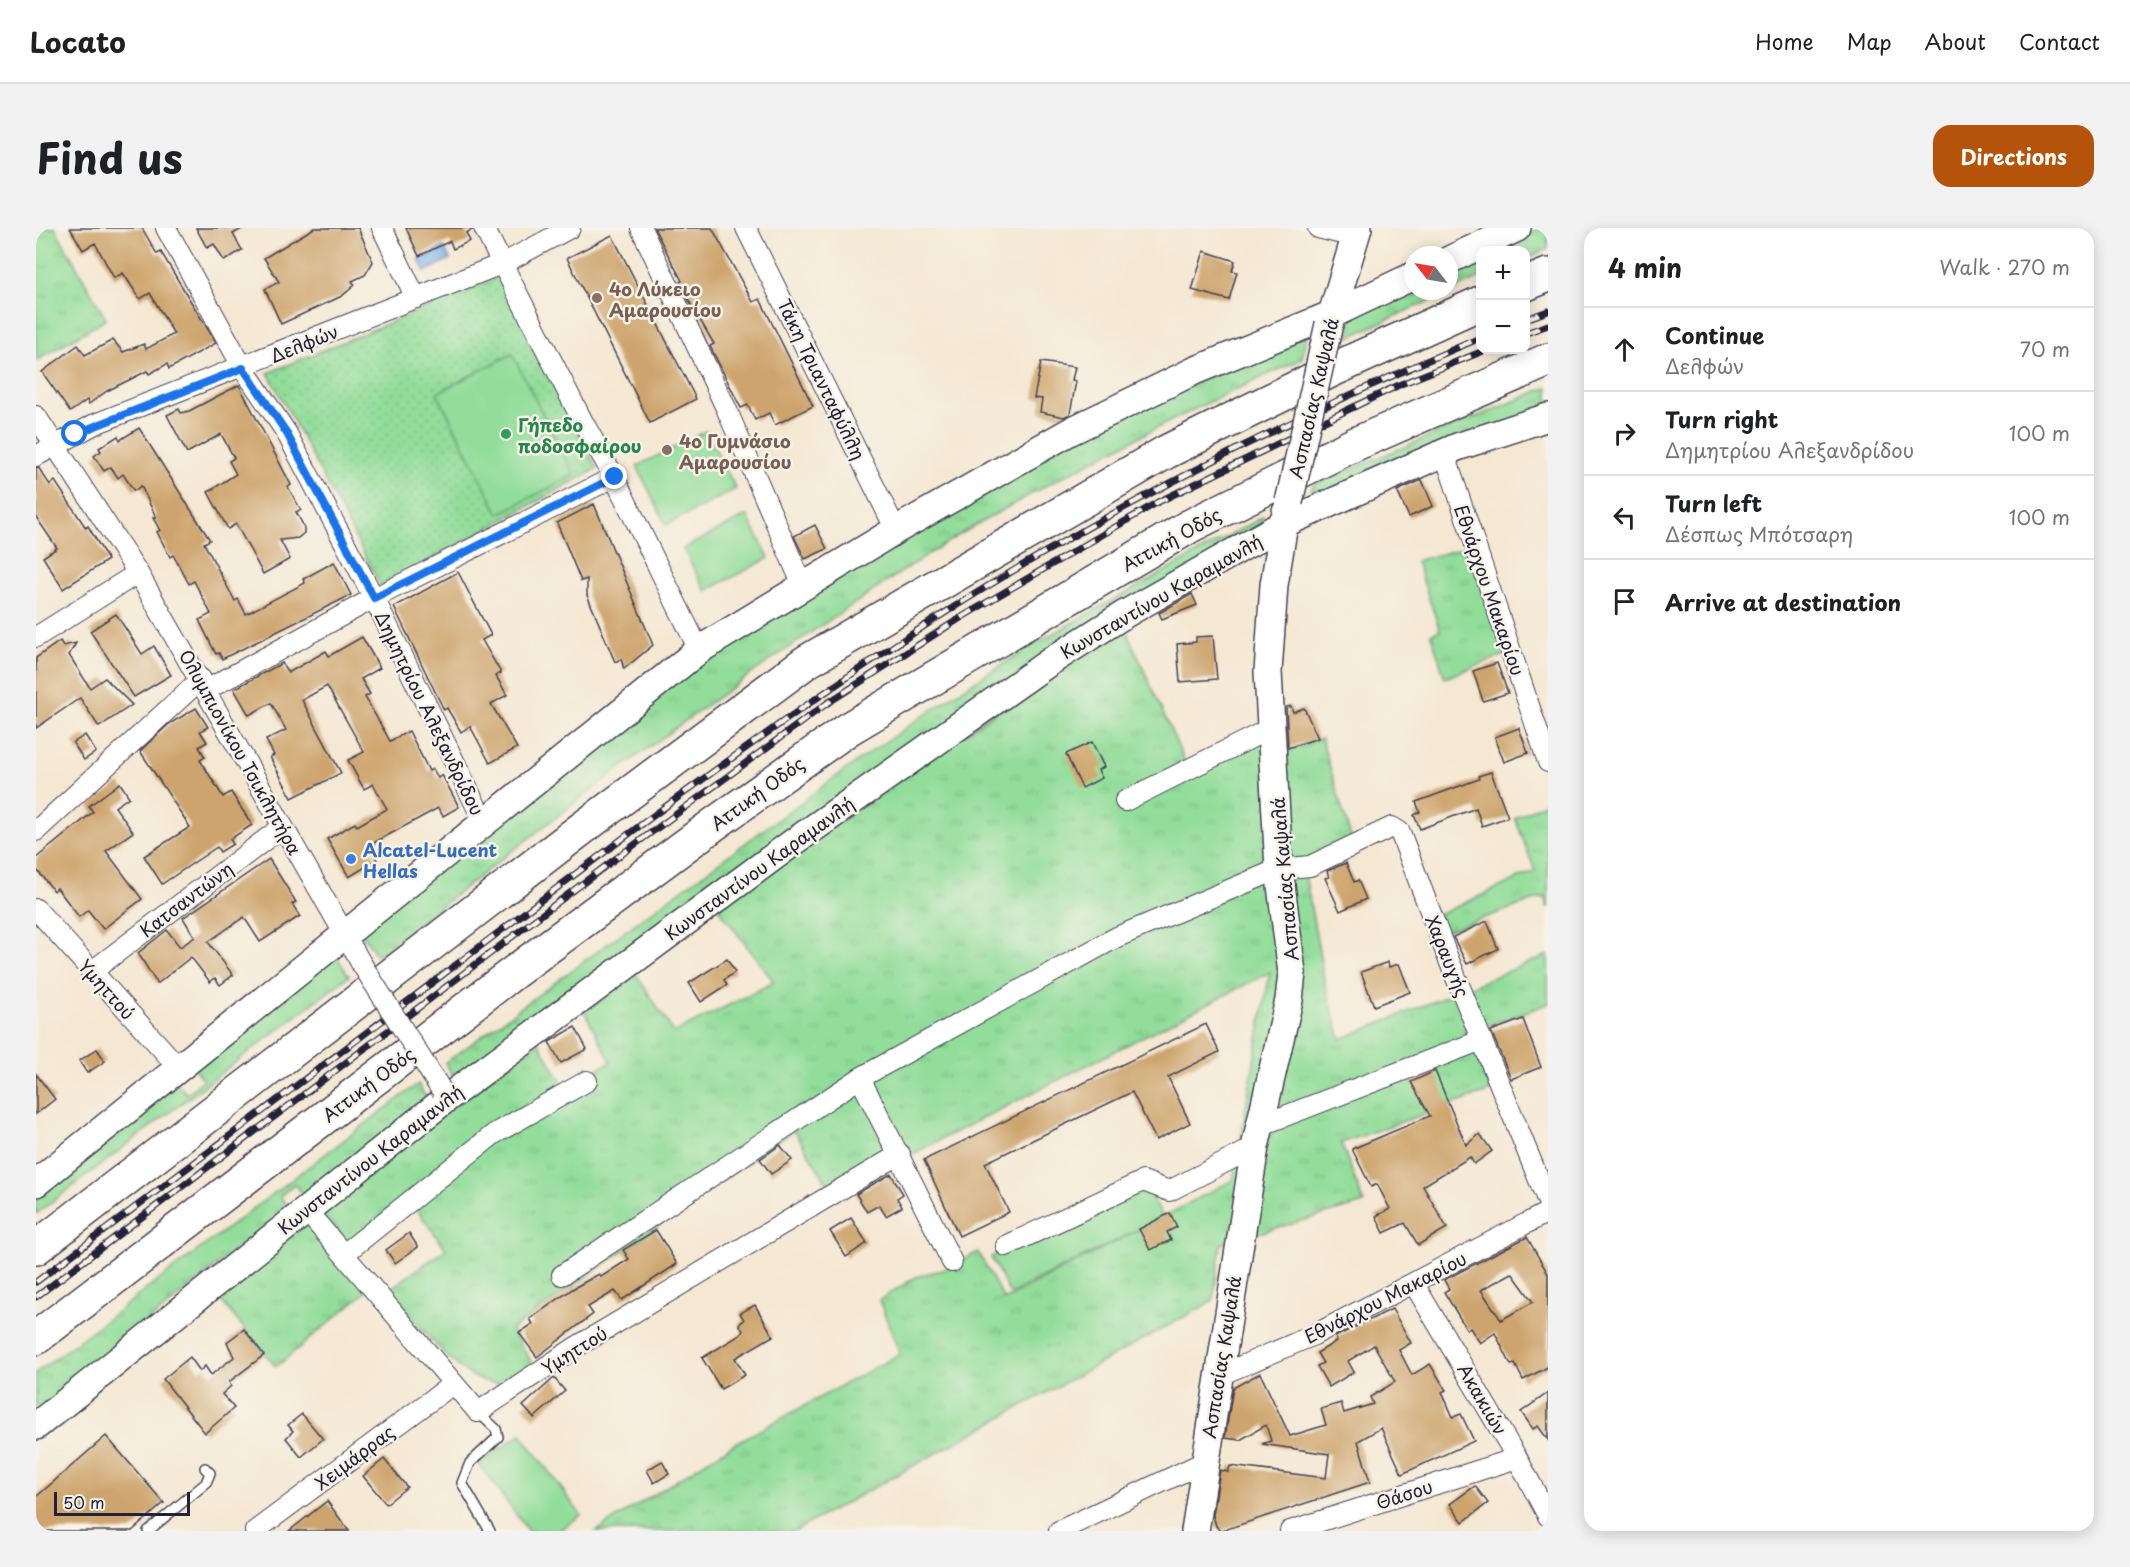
<!DOCTYPE html>
<meta charset="utf-8">
<style>
:root{--surface:#fff;--page:#f2f2f2;--text:#202124;--muted:#757577;--line:#e0e0e0;--accent:#b45309}
body{margin:0;font-family:"Playpen Sans",sans-serif;background:var(--page);color:var(--text)}
.controls{position:absolute;right:18px;top:18px;display:grid;overflow:hidden;border-radius:12px;box-shadow:0 3px 15px #0003}
.controls button{width:54px;height:54px;display:grid;place-items:center;padding:0;border:0;border-bottom:2px solid var(--line);background:var(--surface);color:var(--text);font:30px sans-serif}
.compass{position:absolute;left:1368px;top:18px;width:54px;height:54px;border-radius:50%;background:var(--surface);box-shadow:0 3px 15px #0003;rotate:301deg}
.scale{position:absolute;left:18px;bottom:15px;width:136px;box-sizing:border-box;padding-left:6px;border:3px solid #22223b;border-top:0;font-size:16px;line-height:21px;white-space:nowrap;color:#22223b;-webkit-text-stroke:4px #f7f3e8;paint-order:stroke}
.stop{position:absolute;width:18px;height:18px;margin:-14px;border:4px solid #1a73e8;border-radius:50%;background:#fff}
.stop.end{background:#1a73e8;border-color:#fff;box-shadow:0 2px 6px #0008}
.list{margin:0;padding:0;list-style:none}
h2{display:flex;justify-content:space-between;align-items:center;height:78px;margin:0;padding:0 24px;font-size:26px}
h2 small{font-size:20px;font-weight:400;color:var(--muted)}
.list li{display:grid;grid-template-columns:39px 1fr auto;gap:18px;align-items:center;box-sizing:border-box;height:84px;padding:0 24px;border-top:2px solid var(--line)}
.list b{display:block;font-size:22px;white-space:nowrap}
.list p{margin:0;font-size:20px;white-space:nowrap;color:var(--muted)}
.list em{font-size:20px;font-style:normal;color:var(--muted)}
.icon{flex:none;width:33px;height:33px;fill:none;stroke:currentColor;stroke-width:2;stroke-linecap:round;stroke-linejoin:round}
.map{position:relative;flex:none;width:1512px;height:1303px;overflow:hidden;border-radius:18px}
header{display:flex;align-items:center;gap:36px;box-sizing:border-box;height:84px;padding:0 30px;background:var(--surface);border-bottom:2px solid var(--line)}
header strong{font-size:28px}
nav{display:flex;gap:33px;margin-inline-start:auto;font-size:21px}
.intro{display:flex;align-items:center;justify-content:space-between;box-sizing:border-box;height:144px;padding:0 36px}
h1{margin:0;font-size:42px}
.button{padding:15px 27px;border-radius:18px;background:var(--accent);color:#fff;font-size:21px;font-weight:700}
main{display:flex;gap:36px;padding:0 36px}
aside{flex:1;background:var(--surface);border-radius:18px;box-shadow:0 3px 15px #0003}
.map>svg:first-child{display:block}
.grass{fill:url(#grass-tufts);stroke:#5a806a;stroke-width:1.5}
.park{fill:url(#park-dots);stroke:#5a806a;stroke-width:1.5}
.garden{fill:#91dd99;stroke:#5a806a;stroke-width:1.5}
.water{fill:#81b1ec;stroke:#526a94;stroke-width:1.5}
.building{fill:#cda46d;fill-rule:evenodd}
.lines{fill:none;stroke-linecap:round;stroke-linejoin:round}
.lane-casing{stroke:#424052;stroke-width:12}
.street-casing{stroke:#424052;stroke-width:22}
.secondary-casing{stroke:#424052;stroke-width:30}
.highway-casing{stroke:#424052;stroke-width:36}
.lane{stroke:#fff;stroke-width:9}
.street{stroke:#fff;stroke-width:20}
.secondary{stroke:#fff;stroke-width:27}
.highway{stroke:#fff;stroke-width:33}
.rail-casing{stroke:#22223b;stroke-width:7}
.rail{stroke:#f7f3e8;stroke-width:4.5;stroke-dasharray:14;stroke-linecap:butt}
.street-bridge-casing{stroke:#424052;stroke-width:22;stroke-linecap:butt}
.secondary-bridge-casing{stroke:#424052;stroke-width:30;stroke-linecap:butt}
.street-bridge{stroke:#fff;stroke-width:20}
.secondary-bridge{stroke:#fff;stroke-width:27}
.route{stroke:#1a73e8;stroke-width:8}
.education-dot{fill:#8d6e63;stroke:#f7f3e8;stroke-width:2}
.leisure-dot{fill:#2e9e5b;stroke:#f7f3e8;stroke-width:2}
.shop-dot{fill:#3f7fe0;stroke:#f7f3e8;stroke-width:2}
.labels{text-anchor:middle;dominant-baseline:central;stroke-width:5;stroke-linejoin:round;paint-order:stroke}
.education-label{font-size:18px;font-weight:bold;fill:#785e54;stroke:#f7f3e8;text-anchor:start}
.street-label{font-size:18px;fill:#22223b;stroke:#f7f3e8}
.leisure-label{font-size:18px;font-weight:bold;fill:#27864d;stroke:#f7f3e8;text-anchor:start}
.shop-label{font-size:18px;font-weight:bold;fill:#366cbe;stroke:#f7f3e8;text-anchor:start}
</style>
<header>
<strong>Locato</strong>
<nav><a>Home</a><a>Map</a><a>About</a><a>Contact</a></nav>
</header>
<div class="intro"><h1>Find us</h1><a class="button">Directions</a></div>
<main>
<div class="map">
<svg width="1512" height="1303" viewBox="0 0 1512 1303">
<defs>
<pattern id="grass-tufts" width="24" height="20" patternUnits="userSpaceOnUse" patternTransform="scale(1.5)"><rect width="24" height="20" fill="#91dd99"/><path d="M3 7l-1-3M5 7V3M7 7l1-3M15 17l-1-3M17 17v-4M19 17l1-3" fill="none" stroke="#7dbd85"/></pattern>
<pattern id="park-dots" width="8" height="8" patternUnits="userSpaceOnUse" patternTransform="scale(1.5)"><rect width="8" height="8" fill="#91dd99"/><path d="M2 2h.1M6 6h.1" fill="none" stroke="#7dbd85" stroke-width="1.8" stroke-linecap="round"/></pattern>
</defs>
<rect width="100%" height="100%" fill="#f7f3e8"/>
<filter id="ink" filterUnits="userSpaceOnUse"><feTurbulence type="fractalNoise" baseFrequency=".0167" numOctaves="2"/><feDisplacementMap in="SourceGraphic" scale="12" xChannelSelector="R" yChannelSelector="G"/><feConvolveMatrix kernelMatrix="1 2 1 2 8 2 1 2 1" color-interpolation-filters="sRGB"/></filter>
<filter id="wash" filterUnits="userSpaceOnUse"><feTurbulence type="fractalNoise" baseFrequency=".008" numOctaves="4" result="noise"/><feDisplacementMap in="SourceGraphic" scale="24" xChannelSelector="R" yChannelSelector="G"/><feGaussianBlur stdDeviation="1.35" result="paint"/><feColorMatrix in="noise" values="0 0 0 0 0 0 0 0 0 0 0 0 0 0 0 0 0 1.4 0 .05"/><feComposite in="paint" operator="in"/></filter>
<g filter="url(#wash)">
<rect width="100%" height="100%" fill="#f5e8d3"/>
<g class="grass">
<polygon points="0,0 19,0 70,91 0,133"/>
<polygon points="1506,0 1512,0 1512,21 1490,31 1490,22 1454,22"/>
<polygon points="1444,27 1444,50 1311,110 1318,85 1377,58 1377,63 1413,63 1413,41"/>
<path d="M1271 105 1266 131C1151 183 1039 239 930 303 892 325 855 351 818 376 653 484 497 606 341 728L323 700 632 451 1047 205Z"/>
<polygon points="1512,159 1512,179 1273,276 1277,257"/>
<polygon points="1227,289 1225,301 420,852 409,835 827,529 933,457 1002,414"/>
<polygon points="1434,318 1471,426 1409,450 1395,406 1404,402 1380,333"/>
<path d="M1087 395 1152 541 1229 505 1235 530 1285 510 1320 626 1269 647 1289 756 1305 811 1512 727V776L1432 804 1455 863 1305 915 1328 975 1185 1016 1177 1073 759 1303H560L698 1216 864 1126 843 1072 880 1049 909 1041 942 1024 968 1072 1197 952 1234 744 798 966 758 902 475 1102 497 1136C488 1142 475 1154 465 1155 424 1160 378 1089 354 1061L410 1021 370 967 313 1016 281 980 503 814 528 859 575 834 547 781 598 743 638 805 738 754 682 680Z"/>
<polygon points="1512,573 1512,680 1508,669 1407,704 1400,688 1499,643 1479,590"/>
<polygon points="296,721 313,748 0,986 0,957 136,850 151,866 167,852 154,835"/>
<polygon points="382,856 392,873 268,967 258,956 244,968 252,979 0,1186 0,1145"/>
<polygon points="271,996 332,1062 240,1139 182,1069"/>
</g>
<polygon class="park" points="466,48 561,241 345,358 232,145"/>
<g class="garden">
<polygon points="476,126 538,247 463,286 401,165"/>
<polygon points="670,203 700,261 630,297 601,238"/>
<polygon points="711,287 733,330 670,363 647,321"/>
<polygon points="1108,957 1127,989 974,1066 955,1029"/>
<polygon points="485,1206 545,1287 523,1303 492,1303 443,1236"/>
</g>
<polygon class="water" points="408,19 414,31 389,44 383,32"/>
<g id="blocks">
<g class="building">
<polygon points="34,0 106,0 121,26 125,24 180,115 133,141 131,136 113,146 111,143 71,163 53,176 51,172 34,184 6,144 42,117 49,127 77,112 87,124 108,116 110,121 138,106 114,65 104,71 87,45 78,50 59,15 47,22"/>
<polygon points="160,0 207,0 197,6 206,22 188,33 178,16 171,20"/>
<polygon points="278,0 322,0 337,34 329,47 316,53 319,57 306,68 245,96 229,61 243,54 228,30"/>
<polygon points="370,0 436,0 436,2 430,5 434,13 417,21 414,13 383,28"/>
<polygon points="618,0 676,0 717,74 724,71 777,178 739,197 733,185 719,192 712,177 705,180 674,118 678,116 649,66 644,54 646,53"/>
<polygon points="576,7 660,171 614,195 531,30"/>
<polygon points="1168,23 1199,33 1196,43 1201,44 1193,72 1156,62"/>
<polygon points="1005,134 1039,139 1036,152 1040,153 1034,186 1028,189 1004,184 1006,171 998,170"/>
<polygon points="203,157 255,257 252,259 265,282 260,284 268,299 268,305 262,310 244,312 254,331 227,346 200,296 192,301 172,264 200,246 193,233 198,230 185,206 151,225 131,187 143,181 145,185 153,183"/>
<polygon points="103,200 174,312 168,315 199,373 202,371 210,386 269,355 267,351 298,334 315,367 186,431 183,425 180,426 163,392 175,386 158,353 153,356 137,327 134,329 121,304 124,302 117,290 120,289 105,258 98,263 87,246 82,250 75,239 68,243 58,228 65,223 63,220 82,208 84,212"/>
<polygon points="2,239 14,257 19,253 50,300 52,298 72,332 27,361 7,329 21,320 0,289 0,240"/>
<polygon points="1386,252 1397,278 1373,289 1361,263"/>
<polygon points="558,276 617,417 588,441 585,431 579,434 551,367 551,351 545,353 521,295"/>
<polygon points="779,297 791,321 769,331 758,308"/>
<polygon points="422,344 455,407 446,412 465,445 460,448 471,467 455,476 481,520 454,535 434,498 425,504 411,480 408,482 358,379"/>
<polygon points="1156,366 1161,377 1126,391 1123,385"/>
<polygon points="80,386 106,426 118,418 135,447 98,469 54,403"/>
<polygon points="1177,408 1181,451 1144,454 1141,416 1160,414 1160,409"/>
<polygon points="326,409 344,440 325,451 334,466 329,469 354,513 373,503 393,543 397,541 402,550 406,547 423,579 407,588 402,580 332,618 341,632 313,649 291,611 319,595 321,598 351,581 337,556 328,561 312,532 328,524 291,458 266,472 305,545 256,570 234,529 238,527 230,512 250,502 235,475 213,487 198,461 246,435 252,445 290,423 293,428"/>
<polygon points="24,413 27,418 40,415 33,427 54,460 69,450 96,477 63,499 44,470 0,500 0,430"/>
<polygon points="1461,435 1472,465 1447,473 1437,443"/>
<polygon points="1255,478 1257,484 1268,480 1282,510 1252,520 1250,479"/>
<polygon points="160,480 172,499 164,503 171,514 163,519 169,529 164,532 187,569 195,564 216,597 194,611 197,616 184,624 181,619 126,656 108,628 154,599 104,523 133,496"/>
<polygon points="1483,500 1492,525 1468,534 1459,509"/>
<polygon points="49,507 60,524 48,532 37,515"/>
<polygon points="1056,514 1068,539 1062,542 1066,550 1046,560 1030,526"/>
<polygon points="1455,544 1472,589 1446,598 1440,580 1384,601 1378,587 1384,584 1380,574 1443,551 1442,548"/>
<polygon points="84,555 93,569 79,579 97,604 70,623 106,671 67,701 52,682 43,689 21,660 18,663 0,641 0,630 57,584 53,578"/>
<polygon points="233,631 260,674 256,676 264,688 224,714 208,689 172,714 197,747 184,757 179,750 174,754 155,729 121,756 102,725 131,702 144,719 159,709 147,690"/>
<polygon points="1310,635 1318,654 1322,652 1330,671 1304,683 1289,650 1293,649 1291,643"/>
<polygon points="1451,693 1462,721 1431,736 1417,709"/>
<polygon points="691,731 699,744 688,752 691,757 665,774 653,755"/>
<polygon points="1352,734 1353,739 1363,736 1374,764 1338,778 1325,744"/>
<polygon points="1487,791 1505,839 1475,851 1455,803"/>
<polygon points="1170,796 1183,824 1132,849 1154,895 1120,912 1096,864 949,935 973,984 923,1008 888,932"/>
<polygon points="539,799 551,821 525,835 513,814"/>
<polygon points="61,821 69,833 51,845 43,833"/>
<polygon points="1399,843 1430,917 1444,906 1456,923 1438,936 1434,929 1387,958 1411,1000 1382,1017 1369,995 1348,1005 1340,988 1354,981 1341,956 1335,959 1316,921 1394,888 1375,854"/>
<polygon points="0,846 19,871 0,886"/>
<polygon points="744,917 756,932 735,946 724,931"/>
<polygon points="855,946 867,966 861,970 866,979 850,988 843,977 831,984 820,966"/>
<polygon points="1134,985 1141,999 1131,1004 1135,1012 1114,1022 1103,1001"/>
<polygon points="815,990 831,1015 810,1029 794,1003"/>
<polygon points="620,1002 641,1036 586,1072 579,1063 552,1079 557,1086 501,1129 483,1105 497,1096 494,1091 538,1060 563,1046 565,1049 593,1031 587,1022"/>
<polygon points="373,1005 382,1019 359,1035 350,1022"/>
<path d="M1491 1009 1512 1046V1139L1487 1152 1479 1136 1475 1137 1459 1105 1444 1115 1434 1100 1431 1102 1408 1064 1413 1061 1408 1052ZM1476 1045 1497 1074 1465 1092 1445 1062Z"/>
<polygon points="719,1077 737,1108 699,1130 709,1147 685,1161 666,1130 704,1107 707,1103 703,1096 708,1092 704,1085"/>
<polygon points="1356,1081 1375,1115 1363,1122 1376,1147 1394,1136 1410,1162 1406,1164 1417,1189 1425,1186 1438,1213 1366,1246 1345,1200 1322,1213 1334,1254 1185,1303 1180,1298 1177,1287 1184,1242 1192,1244 1194,1238 1290,1250 1293,1226 1226,1216 1235,1213 1230,1197 1204,1212 1189,1210 1197,1160 1224,1145 1254,1208 1290,1197 1285,1181 1305,1175 1308,1185 1337,1176 1334,1169 1359,1154 1338,1117 1312,1133 1318,1144 1293,1159 1281,1138 1287,1135 1281,1125 1301,1113 1299,1109"/>
<polygon points="208,1101 228,1127 193,1154 195,1158 186,1166 198,1180 169,1205 127,1151 154,1129 164,1143 169,1138 175,1147 198,1129 191,1114"/>
<polygon points="518,1150 529,1163 498,1190 487,1178"/>
<polygon points="1512,1165 1512,1212 1502,1198 1497,1201 1485,1184"/>
<polygon points="266,1186 287,1211 265,1229 250,1210 257,1203 252,1197"/>
<polygon points="70,1208 128,1275 96,1303 0,1303 0,1269"/>
<polygon points="348,1231 371,1259 350,1276 327,1248"/>
<polygon points="626,1233 633,1246 618,1255 611,1242"/>
<polygon points="1439,1258 1452,1275 1427,1294 1414,1276"/>
<polygon points="291,1273 313,1303 253,1303"/>
</g>
</g>
</g>
<g filter="url(#ink)">
<use href="#blocks" fill-opacity="0" stroke="#424052" stroke-width="1.5"/>
<g class="lines">
<g class="lane-casing">
<g id="lane">
<polyline points="442,1184 460,1201 462,1209 434,1235 426,1255 454,1303"/>
<polyline points="112,1303 170,1255 174,1245 169,1240"/>
</g>
</g>
<g class="street-casing">
<g id="street">
<polyline points="130,0 207,140 250,204 338,370 448,594"/>
<polyline points="346,0 380,70"/>
<polyline points="448,0 547,194 578,249 663,422"/>
<polyline points="605,0 690,180 767,358"/>
<polyline points="710,0 860,302"/>
<polyline points="1282,0 1319,9"/>
<polyline points="0,188 102,345 325,735"/>
<polyline points="1408,224 1512,534"/>
<polyline points="0,228 59,196 468,35 534,0"/>
<polyline points="0,409 102,345"/>
<polyline points="170,462 338,370 578,249"/>
<polyline points="1089,573 1235,500"/>
<polyline points="0,603 165,451"/>
<polyline points="0,681 144,841"/>
<polyline points="55,744 246,599"/>
<polyline points="824,850 916,1034"/>
<polyline points="1223,898 1446,812"/>
<polyline points="269,981 442,1184 540,1119 864,926"/>
<polyline points="970,1018 1107,953 1133,963 1219,919"/>
<polyline points="308,1026 458,906 551,853"/>
<polyline points="526,1047 824,850 1081,709 1243,641 1274,638 1356,599 1364,604 1412,730 1512,974"/>
<polyline points="1378,1056 1481,1230 1512,1288"/>
<polyline points="1182,1148 1278,1107 1512,984"/>
<polyline points="219,1303 417,1156"/>
<polyline points="1023,1303 1168,1234"/>
<polyline points="1254,1303 1481,1230"/>
</g>
</g>
<g class="secondary-casing">
<g id="secondary">
<polyline points="1413,32 1481,0"/>
<polyline points="1293,96 1322,0"/>
<polyline points="0,955 663,422 860,302 1035,203 1158,143 1297,86 1377,48"/>
<polyline points="0,1198 411,870 755,616 1015,433 1089,386 1247,296 1421,219 1512,189"/>
<polyline points="1159,1303 1219,919 1253,772 1256,745 1243,641 1232,444 1238,357 1250,284"/>
</g>
</g>
<g class="highway-casing">
<g id="highway">
<polyline points="1490,56 1512,47"/>
<polyline points="0,1020 544,602 770,434 1130,224 1294,143 1444,75"/>
<polyline points="0,1110 473,748 681,594 812,501 1154,298 1317,217 1512,132"/>
</g>
</g>
<use href="#lane" class="lane"/>
<use href="#street" class="street"/>
<use href="#secondary" class="secondary"/>
<use href="#highway" class="highway"/>
<g class="rail-casing">
<g id="rail">
<polyline points="1490,91 1512,83"/>
<polyline points="1490,105 1512,97"/>
<path d="M0 1054C139 949 278 845 417 739 580 615 744 489 918 379 1085 274 1263 186 1444 110"/>
<polyline points="0,1069 571,637 790,476 926,389 1122,274 1365,156 1450,122"/>
</g>
</g>
<use href="#rail" class="rail"/>
<g class="street-bridge-casing">
<polyline id="street-bridge" points="325,735 406,863"/>
</g>
<g class="secondary-bridge-casing">
<polyline id="secondary-bridge" points="1253,274 1293,96"/>
</g>
<use href="#street-bridge" class="street-bridge"/>
<use href="#secondary-bridge" class="secondary-bridge"/>
</g>
</g>
<g class="lines" filter="url(#ink)">
<polyline class="route" points="39,206 207,140 250,204 338,370 579,249"/>
</g>
<g class="education-dot">
<circle cx="561" cy="70" r="6"/>
<circle cx="631" cy="222" r="6"/>
</g>
<circle class="leisure-dot" cx="470" cy="206" r="6"/>
<circle class="shop-dot" cx="315" cy="631" r="6"/>
<g class="labels">
<g class="education-label">
<text x="573" y="60">4ο Λύκειο<tspan x="573" dy="21">Αμαρουσίου</tspan></text>
<text x="643" y="212">4ο Γυμνάσιο<tspan x="643" dy="21">Αμαρουσίου</tspan></text>
</g>
<g class="street-label">
<text transform="translate(268 115) rotate(-22)">Δελφών</text>
<text transform="translate(786 151) rotate(64)">Τάκη Τριανταφύλλη</text>
<text transform="translate(1277 170) rotate(-77)">Ασπασίας Καψαλά</text>
<text transform="translate(1135 311) rotate(-29)">Αττική Οδός</text>
<text transform="translate(1454 362) rotate(71)">Εθνάρχου Μακαρίου</text>
<text transform="translate(1125 368) rotate(-30)">Κωνσταντίνου Καραμανλή</text>
<text transform="translate(394 485) rotate(64)">Δημητρίου Αλεξανδρίδου</text>
<text transform="translate(205 524) rotate(61)">Ολυμπιονίκου Τσικλητήρα</text>
<text transform="translate(721 565) rotate(-36)">Αττική Οδός</text>
<text transform="translate(723 640) rotate(-36)">Κωνσταντίνου Καραμανλή</text>
<text transform="translate(1248 651) rotate(-95)">Ασπασίας Καψαλά</text>
<text transform="translate(150 671) rotate(-37)">Κατσαντώνη</text>
<text transform="translate(1412 728) rotate(68)">Χαραυγής</text>
<text transform="translate(71 761) rotate(48)">Υμηττού</text>
<text transform="translate(332 856) rotate(-37)">Αττική Οδός</text>
<text transform="translate(334 931) rotate(-38)">Κωνσταντίνου Καραμανλή</text>
<text transform="translate(1349 1069) rotate(-27)">Εθνάρχου Μακαρίου</text>
<text transform="translate(538 1122) rotate(-32)">Υμηττού</text>
<text transform="translate(1185 1129) rotate(-81)">Ασπασίας Καψαλά</text>
<text transform="translate(1447 1171) rotate(60)">Ακακιών</text>
<text transform="translate(318 1229) rotate(-37)">Χειμάρρας</text>
<text transform="translate(1368 1266) rotate(-18)">Θάσου</text>
</g>
<g class="leisure-label">
<text x="482" y="196">Γήπεδο<tspan x="482" dy="21">ποδοσφαίρου</tspan></text>
</g>
<g class="shop-label">
<text x="327" y="621">Alcatel-Lucent<tspan x="327" dy="21">Hellas</tspan></text>
</g>
</g>
</svg>
<div class="controls">
<button>+</button>
<button>−</button>
</div>
<svg class="compass" viewBox="-18 -18 36 36"><path d="M0-13l5 13h-10z" fill="#e53935"/><path d="M0 13l5-13h-10z" fill="#757577"/></svg>
<div class="scale">50 m</div>
<div class="stop" style="left:39px;top:206px"></div>
<div class="stop end" style="left:579px;top:249px"></div>
</div>
<aside>
<h2>4 min<small>Walk · 270 m</small></h2>
<ul class="list">
<li><svg class="icon" aria-label="ahead" viewBox="0 0 24 24"><path d="M12 20V5M6 11l6-6 6 6"/></svg><div><b>Continue</b><p>Δελφών</p></div><em>70 m</em></li>
<li><svg class="icon" aria-label="right" viewBox="0 0 24 24"><path d="M7 20v-9h11M14 6l5 5-5 5"/></svg><div><b>Turn right</b><p>Δημητρίου Αλεξανδρίδου</p></div><em>100 m</em></li>
<li><svg class="icon" aria-label="left" viewBox="0 0 24 24"><path d="M17 20v-9H6M10 6l-5 5 5 5"/></svg><div><b>Turn left</b><p>Δέσπως Μπότσαρη</p></div><em>100 m</em></li>
<li><svg class="icon" aria-label="arrive" viewBox="0 0 24 24"><path d="M6 21V4h12l-3 4 3 4H6"/></svg><div><b>Arrive at destination</b></div></li>
</ul>
</aside>
</main>
